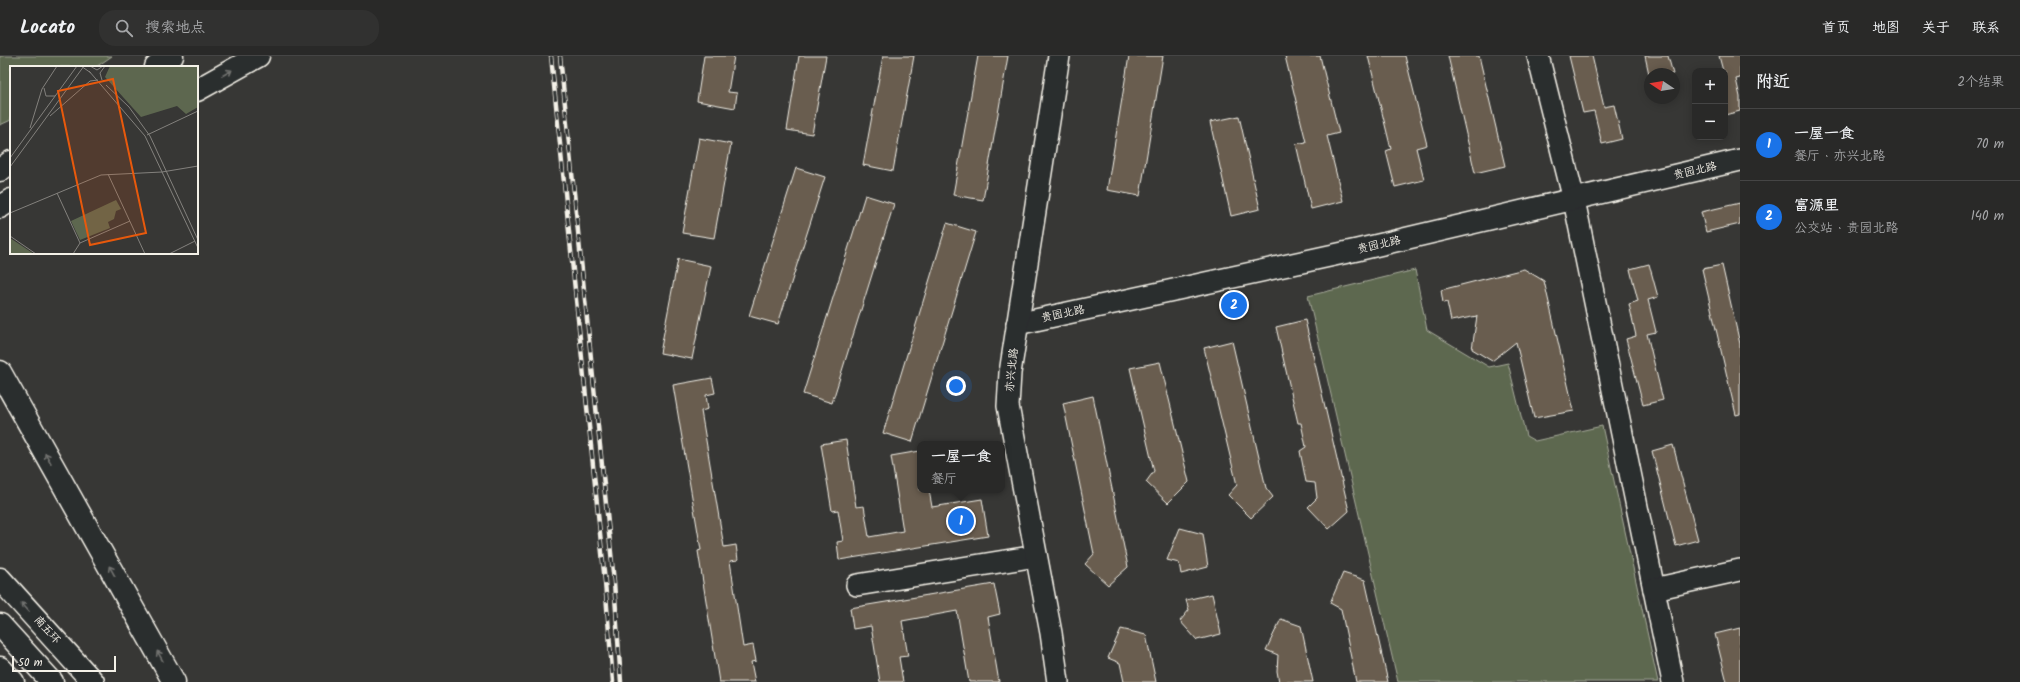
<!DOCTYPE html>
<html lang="zh">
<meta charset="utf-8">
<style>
:root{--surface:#292928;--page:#313130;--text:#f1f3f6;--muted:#a5a6a8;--line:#454545;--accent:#1a73e8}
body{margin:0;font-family:Kalam,"LXGW WenKai TC",sans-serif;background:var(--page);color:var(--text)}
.controls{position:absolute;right:12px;top:12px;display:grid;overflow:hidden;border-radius:8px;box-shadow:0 2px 10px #0003}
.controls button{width:36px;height:36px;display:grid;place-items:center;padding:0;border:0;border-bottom:1px solid var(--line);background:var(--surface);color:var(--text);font:20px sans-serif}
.compass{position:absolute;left:1644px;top:12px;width:36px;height:36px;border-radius:50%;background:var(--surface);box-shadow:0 2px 10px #0003;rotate:282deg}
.scale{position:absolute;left:12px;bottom:10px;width:104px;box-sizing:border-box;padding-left:4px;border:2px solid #f4f1e8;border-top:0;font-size:11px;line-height:14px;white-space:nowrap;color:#f4f1e8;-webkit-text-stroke:3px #2a2d2e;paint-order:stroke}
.you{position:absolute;left:956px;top:330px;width:14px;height:14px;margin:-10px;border:3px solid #fff;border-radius:50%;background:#1a73e8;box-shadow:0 0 0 6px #1a73e833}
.badge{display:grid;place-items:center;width:26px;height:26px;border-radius:50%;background:var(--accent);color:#fff;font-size:13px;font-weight:700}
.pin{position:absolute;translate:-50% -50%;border:2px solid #fff;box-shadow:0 1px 4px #0006}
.popup{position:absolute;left:917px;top:385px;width:88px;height:52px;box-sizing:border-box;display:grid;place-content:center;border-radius:8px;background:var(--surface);filter:drop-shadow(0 1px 3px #0005);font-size:13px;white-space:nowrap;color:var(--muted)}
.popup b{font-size:15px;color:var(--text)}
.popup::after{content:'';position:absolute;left:50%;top:100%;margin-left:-8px;border:8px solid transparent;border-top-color:var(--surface)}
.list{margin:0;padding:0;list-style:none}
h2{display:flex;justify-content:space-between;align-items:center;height:52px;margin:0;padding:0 16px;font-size:17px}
h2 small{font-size:13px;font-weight:400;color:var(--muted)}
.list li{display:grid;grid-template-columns:26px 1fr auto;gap:12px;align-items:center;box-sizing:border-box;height:72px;padding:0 16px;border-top:1px solid var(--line)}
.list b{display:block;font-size:15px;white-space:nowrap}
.list p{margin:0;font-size:13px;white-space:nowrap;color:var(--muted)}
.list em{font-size:13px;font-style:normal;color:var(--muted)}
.icon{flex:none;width:22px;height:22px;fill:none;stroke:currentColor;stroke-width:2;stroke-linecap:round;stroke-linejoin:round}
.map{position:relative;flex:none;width:1740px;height:626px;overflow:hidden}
header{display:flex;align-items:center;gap:24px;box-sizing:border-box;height:56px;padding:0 20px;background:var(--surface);border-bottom:1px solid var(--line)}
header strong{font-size:19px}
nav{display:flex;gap:22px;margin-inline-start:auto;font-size:14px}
.search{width:280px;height:36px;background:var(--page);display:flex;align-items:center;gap:10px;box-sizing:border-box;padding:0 14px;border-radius:16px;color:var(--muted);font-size:15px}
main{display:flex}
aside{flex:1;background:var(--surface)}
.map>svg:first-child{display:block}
.green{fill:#5d674f;stroke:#a8ac9c}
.building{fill:#695d4f;stroke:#f4f1e8}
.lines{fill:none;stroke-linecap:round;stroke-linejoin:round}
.minor-casing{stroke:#f4f1e8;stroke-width:24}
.major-casing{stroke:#f4f1e8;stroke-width:25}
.highway-casing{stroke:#f4f1e8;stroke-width:25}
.minor{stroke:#2a2d2e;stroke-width:21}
.major{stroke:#2a2d2e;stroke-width:22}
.highway{stroke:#2a2d2e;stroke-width:22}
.rail-casing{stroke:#f4f1e8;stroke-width:4.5}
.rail{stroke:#2a2d2e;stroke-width:3;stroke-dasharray:9;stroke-linecap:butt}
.oneway{stroke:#71726f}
.labels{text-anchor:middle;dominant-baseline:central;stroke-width:4;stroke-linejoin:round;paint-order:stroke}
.street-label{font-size:11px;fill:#f4f1e8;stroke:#2a2d2e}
.inset-road{fill:none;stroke:#83817d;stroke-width:1}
.view{fill:#e8590c;fill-opacity:0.15;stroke:#e8590c;stroke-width:2}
.inset-edge{fill:none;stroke:#f4f1e8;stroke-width:2}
</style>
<header>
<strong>Locato</strong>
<div class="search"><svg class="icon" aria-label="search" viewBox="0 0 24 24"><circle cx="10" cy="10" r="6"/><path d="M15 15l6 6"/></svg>搜索地点</div>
<nav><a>首页</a><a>地图</a><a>关于</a><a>联系</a></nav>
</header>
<main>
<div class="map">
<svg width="1740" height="626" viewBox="0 0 1740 626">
<rect width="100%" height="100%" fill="#373735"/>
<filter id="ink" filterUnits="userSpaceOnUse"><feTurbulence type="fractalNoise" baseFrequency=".025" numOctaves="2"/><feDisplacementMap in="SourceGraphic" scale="8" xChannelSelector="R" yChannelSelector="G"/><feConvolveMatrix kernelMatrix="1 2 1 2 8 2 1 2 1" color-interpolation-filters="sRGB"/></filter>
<g filter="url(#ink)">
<g class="green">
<polygon points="0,0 112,0 96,11 11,11 11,64 0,69"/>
<polygon points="1415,214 1427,274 1489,311 1508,307 1526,380 1535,385 1602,370 1658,626 1398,626 1308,240"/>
</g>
<g class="building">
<polygon points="704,0 734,0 728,36 737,37 735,52 697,45"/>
<polygon points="799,0 826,0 812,78 787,74"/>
<polygon points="883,0 914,0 893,115 863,109"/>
<polygon points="978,0 1008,0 983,144 953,139"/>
<polygon points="1129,0 1163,0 1140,140 1107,134"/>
<polygon points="1285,0 1320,0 1339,77 1327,80 1343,145 1311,153 1296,88 1306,86"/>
<polygon points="1368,0 1405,0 1427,89 1416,92 1424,124 1395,131 1386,95 1391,93"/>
<polygon points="1448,0 1479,0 1505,110 1475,117"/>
<polygon points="1569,0 1592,0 1604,51 1614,49 1622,83 1602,88 1594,55 1583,57"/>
<polygon points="1645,0 1668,0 1673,18 1649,18"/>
<polygon points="1719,0 1740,0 1740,22 1736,23 1740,41 1740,55 1725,59 1725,15 1723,15"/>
<polygon points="1239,60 1260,153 1231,160 1210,66"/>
<polygon points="699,82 731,88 714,182 682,177"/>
<polygon points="796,112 825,121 778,268 749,260"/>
<polygon points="865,139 894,148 832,347 803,338"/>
<polygon points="1740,147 1740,168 1706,176 1701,156"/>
<polygon points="947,167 976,176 912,386 883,377"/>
<polygon points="678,203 711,210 692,303 660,297"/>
<polygon points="1649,208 1658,241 1648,244 1656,276 1647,278 1663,344 1643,349 1626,283 1636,280 1629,248 1638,245 1630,213"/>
<polygon points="1722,209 1740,288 1740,358 1736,359 1702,213"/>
<polygon points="1524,213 1544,225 1574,355 1534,362 1516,286 1492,305 1472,293 1477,260 1451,265 1447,246 1443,247 1441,234"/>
<polygon points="1305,264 1349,455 1329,473 1308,451 1317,442 1315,427 1306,426 1300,395 1306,391 1301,367 1298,367 1276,271"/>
<polygon points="1232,285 1266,432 1273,441 1251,462 1228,439 1237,429 1204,292"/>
<polygon points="1160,306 1189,426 1168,447 1146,426 1154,415 1130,312"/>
<polygon points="712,322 715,337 706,339 708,353 701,355 724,491 736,489 738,504 730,505 743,591 753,589 756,605 751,606 755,626 719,626 698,495 701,494 673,329"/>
<polygon points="1093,340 1128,511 1108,529 1085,508 1094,498 1063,347"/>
<polygon points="846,384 856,451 864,450 869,481 903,475 891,400 920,395 920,434 929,434 932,451 982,443 988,480 839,504 837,486 843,485 838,454 832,455 821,388"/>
<polygon points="1673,389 1698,484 1676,490 1652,395"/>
<polygon points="1180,472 1203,478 1208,511 1181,518 1179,507 1167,504"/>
<polygon points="1343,517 1365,524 1388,626 1356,626 1341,553 1330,547"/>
<polygon points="994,528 1000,558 988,561 999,626 969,626 957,555 902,565 908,600 899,601 903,626 880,626 871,570 853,573 850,552"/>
<polygon points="1212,538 1221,578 1197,584 1180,565 1189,554 1186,544"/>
<polygon points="1281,563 1301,570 1313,626 1279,626 1277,615 1278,599 1266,594"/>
<polygon points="1740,572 1740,626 1727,626 1715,578"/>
<polygon points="1121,573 1146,579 1156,626 1124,626 1120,607 1108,602"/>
</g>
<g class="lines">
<g class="minor-casing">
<g id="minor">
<polyline points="1538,0 1574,144 1673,626"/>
<polyline points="1017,268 1357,194 1740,104"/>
<polyline points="857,529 1036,500"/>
<polyline points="1654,533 1740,514"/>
<polyline points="1058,626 1051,577 1008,350 1010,317 1059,0"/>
</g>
</g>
<g class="major-casing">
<g id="major">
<polyline points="156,11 172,0"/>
<polyline points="197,34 258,0"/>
<polyline points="0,114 11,106"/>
<polyline points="0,151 11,144"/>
</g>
</g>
<g class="highway-casing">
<g id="highway">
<polyline points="0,316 174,626"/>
<polyline points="0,523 93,626"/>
<polyline points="0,569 52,626"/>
<polyline points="0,612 13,626"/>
</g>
</g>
<use href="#minor" class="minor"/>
<use href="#major" class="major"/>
<use href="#highway" class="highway"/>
<g class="rail-casing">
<g id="rail">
<polyline points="551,0 605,526 613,626"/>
<polyline points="560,0 614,526 621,626"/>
</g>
</g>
<use href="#rail" class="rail"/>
</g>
<defs><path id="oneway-shaft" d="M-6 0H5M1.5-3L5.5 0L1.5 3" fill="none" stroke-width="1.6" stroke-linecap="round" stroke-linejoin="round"/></defs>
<g class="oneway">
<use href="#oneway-shaft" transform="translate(227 17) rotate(-30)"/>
<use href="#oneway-shaft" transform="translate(48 402) rotate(-119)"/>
<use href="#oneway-shaft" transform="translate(112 515) rotate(-119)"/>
<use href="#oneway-shaft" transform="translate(25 551) rotate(-132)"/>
<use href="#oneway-shaft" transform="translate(160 600) rotate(-119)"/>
</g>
</g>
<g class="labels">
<g class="street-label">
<text transform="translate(1695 115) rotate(-13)">贵园北路</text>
<text transform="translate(1379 189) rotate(-13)">贵园北路</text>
<text transform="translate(1063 258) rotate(-12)">贵园北路</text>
<text transform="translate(1012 314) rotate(-84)">亦兴北路</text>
<text transform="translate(47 574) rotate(48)">南五环</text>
</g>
</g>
<g transform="translate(10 10)">
<rect width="188" height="188" fill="#373735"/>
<path d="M100 0H188V41L176 48 167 40 131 51 95 11ZM106 134 111 143 106 145 104 153 98 156 100 162 70 174 61 155ZM0 172 24 188H0Z" fill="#5d674f"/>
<path class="inset-road" d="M71 0 81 7M80 0 87 4 93 0M79 5 135 70 188 182M92 14 90 7 95 0M96 19 119 41 140 70 188 174M34 22 36 30H45M40 50 80 15 88 14M20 62 32 23 47 0M137 69 188 45M0 92 67 0M0 101 74 0M98 108 135 188M47 127 70 177M0 147 91 109 152 106 188 100M0 170 26 188M63 188 70 177 120 155M159 188 185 175"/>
<path class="view" d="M103 13 136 167 80 179 48 25Z"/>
<rect width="188" height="188" class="inset-edge"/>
</g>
</svg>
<div class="controls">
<button>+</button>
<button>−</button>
</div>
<svg class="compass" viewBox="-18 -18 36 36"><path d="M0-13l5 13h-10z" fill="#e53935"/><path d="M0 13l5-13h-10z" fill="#a5a6a8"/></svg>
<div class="scale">50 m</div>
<div class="you"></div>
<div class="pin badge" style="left:961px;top:465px">1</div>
<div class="popup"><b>一屋一食</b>餐厅</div>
<div class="pin badge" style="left:1234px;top:249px">2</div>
</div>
<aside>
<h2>附近<small>2个结果</small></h2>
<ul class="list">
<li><span class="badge">1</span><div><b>一屋一食</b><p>餐厅 · 亦兴北路</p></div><em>70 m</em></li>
<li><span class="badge">2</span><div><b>富源里</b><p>公交站 · 贵园北路</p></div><em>140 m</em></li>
</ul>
</aside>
</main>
